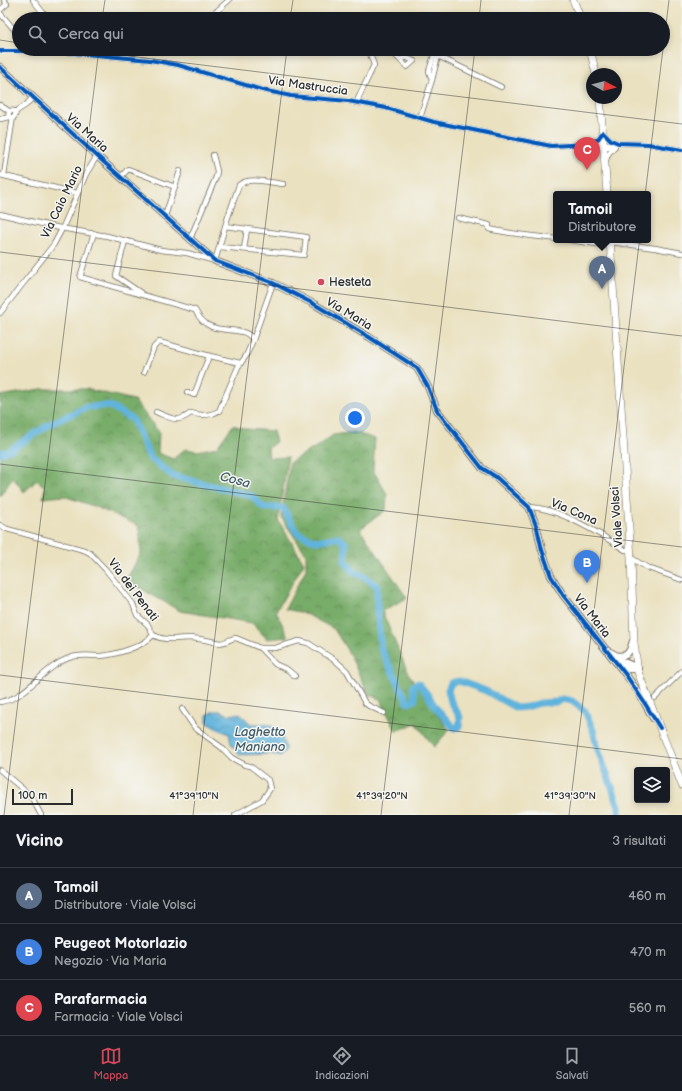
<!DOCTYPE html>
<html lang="it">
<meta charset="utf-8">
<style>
:root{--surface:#171b24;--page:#20242c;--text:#f1f3f6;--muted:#9ea1a6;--line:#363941;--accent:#d1495b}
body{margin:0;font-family:"Balsamiq Sans",sans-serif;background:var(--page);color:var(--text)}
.controls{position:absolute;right:12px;bottom:12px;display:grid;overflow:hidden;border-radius:4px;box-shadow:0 2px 6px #0003}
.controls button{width:36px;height:36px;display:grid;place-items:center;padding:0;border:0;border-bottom:1px solid var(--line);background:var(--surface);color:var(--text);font:20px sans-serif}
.compass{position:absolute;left:586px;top:68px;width:36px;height:36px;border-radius:50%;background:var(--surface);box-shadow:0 2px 6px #0003;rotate:97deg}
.scale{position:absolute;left:12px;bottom:10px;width:61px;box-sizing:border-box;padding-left:4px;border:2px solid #2b2b2b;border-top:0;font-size:11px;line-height:14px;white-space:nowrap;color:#2b2b2b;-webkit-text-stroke:3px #f6f6f2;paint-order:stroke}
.you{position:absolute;left:355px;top:418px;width:14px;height:14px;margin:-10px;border:3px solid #fff;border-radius:50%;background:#1a73e8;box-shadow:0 0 0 6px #1a73e833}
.badge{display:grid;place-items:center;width:26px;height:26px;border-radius:50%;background:var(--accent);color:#fff;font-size:13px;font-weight:700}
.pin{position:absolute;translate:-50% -33px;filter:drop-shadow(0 1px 2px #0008)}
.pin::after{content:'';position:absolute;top:21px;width:14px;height:12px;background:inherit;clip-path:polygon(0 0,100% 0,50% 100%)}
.popup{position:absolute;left:553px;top:191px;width:98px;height:52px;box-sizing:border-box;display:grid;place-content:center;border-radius:4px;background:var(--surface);filter:drop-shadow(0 1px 3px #0005);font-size:13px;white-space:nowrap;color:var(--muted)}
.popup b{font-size:15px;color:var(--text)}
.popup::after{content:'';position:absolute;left:50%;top:100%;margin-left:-8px;border:8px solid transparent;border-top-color:var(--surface)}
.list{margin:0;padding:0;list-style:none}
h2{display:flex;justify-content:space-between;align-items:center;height:52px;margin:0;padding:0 16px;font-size:17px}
h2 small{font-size:13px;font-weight:400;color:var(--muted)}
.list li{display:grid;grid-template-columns:26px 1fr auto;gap:12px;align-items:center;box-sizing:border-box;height:56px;padding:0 16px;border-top:1px solid var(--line)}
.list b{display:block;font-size:15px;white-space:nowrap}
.list p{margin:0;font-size:13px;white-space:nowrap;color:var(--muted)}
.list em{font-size:13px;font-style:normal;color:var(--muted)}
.icon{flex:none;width:22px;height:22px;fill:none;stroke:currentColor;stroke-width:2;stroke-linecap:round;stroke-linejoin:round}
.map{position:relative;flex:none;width:682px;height:815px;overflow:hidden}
.search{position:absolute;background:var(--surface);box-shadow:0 2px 6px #0003;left:12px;right:12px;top:12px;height:44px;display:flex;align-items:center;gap:10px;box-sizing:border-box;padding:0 14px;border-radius:22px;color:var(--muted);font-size:15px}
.sheet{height:220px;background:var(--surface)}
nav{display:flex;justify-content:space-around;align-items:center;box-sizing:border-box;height:56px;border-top:1px solid var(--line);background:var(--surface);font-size:11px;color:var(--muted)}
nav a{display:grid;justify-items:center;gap:2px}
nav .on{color:var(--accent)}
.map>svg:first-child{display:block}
.forest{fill:url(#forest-crowns);stroke:#526c4a}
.water{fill:url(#water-waves);stroke:#466f84}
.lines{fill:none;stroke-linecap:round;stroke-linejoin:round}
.river{stroke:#61b3dc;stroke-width:7}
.minor-casing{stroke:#6e6b5f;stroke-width:6}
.tertiary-casing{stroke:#6e6b5f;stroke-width:8}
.secondary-casing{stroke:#6e6b5f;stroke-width:8}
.minor{stroke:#fff;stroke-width:4.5}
.tertiary{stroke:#fff;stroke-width:6}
.secondary{stroke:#fff;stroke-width:7}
.cycleway-casing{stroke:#f6f6f2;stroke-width:6}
.cycleway{stroke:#0057b8;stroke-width:4}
.ticks{fill:none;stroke:#2b2b2b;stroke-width:1;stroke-opacity:0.45}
.poi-dot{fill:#d1495b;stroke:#f6f6f2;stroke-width:1.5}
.labels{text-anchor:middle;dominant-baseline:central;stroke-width:3;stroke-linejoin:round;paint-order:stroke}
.street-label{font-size:12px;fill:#2b2b2b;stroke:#f6f6f2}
.poi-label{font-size:12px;fill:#2b2b2b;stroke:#f6f6f2;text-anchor:start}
.water-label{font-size:13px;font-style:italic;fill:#3e5b69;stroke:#f6f6f2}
.ticks-label{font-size:10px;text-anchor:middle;fill:#2b2b2b;stroke:#f6f6f2;stroke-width:3;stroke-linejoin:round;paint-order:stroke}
</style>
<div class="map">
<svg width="682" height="815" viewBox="0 0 682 815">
<defs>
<pattern id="forest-crowns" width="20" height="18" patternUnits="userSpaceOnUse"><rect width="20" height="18" fill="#78ac69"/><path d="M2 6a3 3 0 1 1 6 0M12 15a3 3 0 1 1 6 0" fill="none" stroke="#638c57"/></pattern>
<pattern id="water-waves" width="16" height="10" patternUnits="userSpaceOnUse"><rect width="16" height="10" fill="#61b3dc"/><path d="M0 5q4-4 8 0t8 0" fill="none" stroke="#5092b3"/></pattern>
</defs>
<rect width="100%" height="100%" fill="#f6f6f2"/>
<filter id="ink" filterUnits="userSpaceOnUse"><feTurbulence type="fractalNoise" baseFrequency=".025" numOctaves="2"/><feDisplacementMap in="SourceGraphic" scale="8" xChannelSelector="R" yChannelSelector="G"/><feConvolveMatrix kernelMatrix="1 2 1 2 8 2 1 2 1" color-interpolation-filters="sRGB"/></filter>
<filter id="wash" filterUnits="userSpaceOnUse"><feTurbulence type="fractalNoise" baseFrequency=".012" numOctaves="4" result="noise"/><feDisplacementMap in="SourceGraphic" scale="16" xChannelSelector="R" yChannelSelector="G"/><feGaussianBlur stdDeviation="0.9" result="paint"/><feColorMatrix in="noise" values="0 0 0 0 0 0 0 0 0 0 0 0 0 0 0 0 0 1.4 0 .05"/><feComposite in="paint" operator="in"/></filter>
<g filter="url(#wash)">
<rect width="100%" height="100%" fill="#eae1c0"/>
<g class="forest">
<polygon points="41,389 87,389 134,400 159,432 158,453 173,459 185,449 197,451 217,447 233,425 247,429 273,431 276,442 268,448 269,458 288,457 278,520 304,563 276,611 288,637 267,639 252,623 180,611 126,580 141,553 139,526 96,507 64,496 43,498 45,487 37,480 24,492 13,478 0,496 0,396"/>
<polygon points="354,432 375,439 373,470 387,494 386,510 360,529 407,598 382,611 408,673 449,730 434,747 416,723 396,731 380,699 368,694 350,655 334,629 304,613 285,609 306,569 306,554 281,517 290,462 321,444 333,435"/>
</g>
<path class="water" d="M213 711H220L230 715 239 713 251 724C274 722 281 728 286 750L281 756 271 754 239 755 231 744 229 734C221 730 213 728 207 722V715Z"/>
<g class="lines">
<polyline class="river" points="0,453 10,450 50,424 87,407 110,406 133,420 150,458 173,476 252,496 264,508 283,508 297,533 317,541 338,537 346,544 345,561 353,571 365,577 377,586 377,611 381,649 408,703 415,700 413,686 418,683 427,694 436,708 454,728 459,727 460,717 451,702 448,690 451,683 459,681 486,691 516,708 527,707 540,703 557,702 562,699 572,701 585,711 593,730 598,750 619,806 619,815"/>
</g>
</g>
<g filter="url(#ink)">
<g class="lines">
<g class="minor-casing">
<g id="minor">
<polyline points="33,0 48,19"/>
<polyline points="0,10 7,4 4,0"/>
<polyline points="0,13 19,35"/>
<polyline points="206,19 217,11 229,0"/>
<path d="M411 19C418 14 425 13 432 19"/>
<polyline points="389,49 407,67 414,61 405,57 400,60"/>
<polyline points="0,51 53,51 150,60 178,65 262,90 291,96 348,101 386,108 434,122 551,146 588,144 598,139 603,132 611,140 618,143 648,144 682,150"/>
<polyline points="120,56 143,49"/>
<polyline points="432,80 438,56 501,87"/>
<polyline points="356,103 374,65 370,54 375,49"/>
<polyline points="0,105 9,111"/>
<circle cx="12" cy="114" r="3.5"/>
<polyline points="15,112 26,105 33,97"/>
<polyline points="420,118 432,80 429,71 436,49"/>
<polyline points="0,119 10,117"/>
<polyline points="592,143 600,143 604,145 616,142"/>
<path d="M588 144C598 148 604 147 614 147"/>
<polyline points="606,160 608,154 615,146"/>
<polyline points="0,175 77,193"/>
<polyline points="4,175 13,117"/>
<polyline points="121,177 128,169 175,187"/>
<path d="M0 214 55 227 107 236 161 250 187 253 215 261 227 220 239 185C249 176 271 183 283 184"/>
<polyline points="165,216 180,171"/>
<path d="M458 218 489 225V229C511 234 533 236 556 239"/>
<path d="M94 233 80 277 195 310C198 316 203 323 210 326 223 333 246 326 253 340L246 356 238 367 219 411C210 416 201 416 191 413 177 424 171 418 156 412"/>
<polyline points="190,239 216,177 217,171 213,155"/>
<polyline points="569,240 610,246"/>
<polyline points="125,241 116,276 141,293"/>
<polyline points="610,242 655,248 682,253"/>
<polyline points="220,247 304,255 306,237 225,226"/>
<polyline points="244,249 247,229"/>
<polyline points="0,313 54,244 63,227 86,174 97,156"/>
<polyline points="253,340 273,283"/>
<polyline points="144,372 154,347 159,342 210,356 240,363"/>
<polyline points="187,392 194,395 209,356"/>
<path d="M529 507C556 507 601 534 625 550H630"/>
<path d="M0 525 7 529 84 550 90 553 106 570 133 604 137 615 148 625 153 635C144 647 114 655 100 656 89 656 79 654 69 658 49 665 35 685 17 696 12 699 6 701 0 702"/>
<polyline points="631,558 648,568 682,580"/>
<path d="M153 635C166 642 178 638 191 638 201 639 211 641 220 643 227 643 230 638 236 638L260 648H275L299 641 308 643 336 661 347 671 365 703 369 706 384 713"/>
<polyline points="260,648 275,664 288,670 295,676"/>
<polyline points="655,698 682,671"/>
<polyline points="182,709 195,728 221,747 232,758 245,765 250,766 268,780 270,789 262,800 235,815"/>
<polyline points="0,770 31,796 41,815"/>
</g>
</g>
<g class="tertiary-casing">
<g id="tertiary">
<polyline points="0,67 97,156 215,261 273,283 314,304 369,337 417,368 428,387 437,410 482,468 496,477 529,507 537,528 542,550 551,576 563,595 626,675 639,693 653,718"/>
<polyline points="608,651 618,656 626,655 630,650 633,641"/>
<polyline points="613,655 619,660 638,668"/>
<path d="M620 665C626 670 631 670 638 668"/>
</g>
</g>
<g class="secondary-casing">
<g id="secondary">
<polyline points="573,0 581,19"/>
<polyline points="590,49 596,74"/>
<polyline points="600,98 607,194"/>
<polyline points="610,240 631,558 634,643 638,672 682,785"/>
</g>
</g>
<use href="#minor" class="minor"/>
<use href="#tertiary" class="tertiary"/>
<use href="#secondary" class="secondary"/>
<g class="cycleway-casing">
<g id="cycleway">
<polyline points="0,51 53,51 150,60 178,65 262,90 291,96 348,101 386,108 434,122 551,146 588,144 598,139 603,132 611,140 618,143 648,144 682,150"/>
<polyline points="0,67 97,156 215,261 273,283 314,304 369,337 417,368 428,387 437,410 482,468 496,477 529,507 537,528 542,550 551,576 563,595 626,675 644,702 660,728"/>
</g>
</g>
<use href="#cycleway" class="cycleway"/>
</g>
</g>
<path class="ticks" d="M102 19 105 0M290 19 293 0M479 19 481 0M0 40 19 43M72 49 682 124M0 252 682 336M0 464 682 547M0 675 682 759M4 815 99 49M193 815 287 49M381 815 475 49M569 815 669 0"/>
<circle class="poi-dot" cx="321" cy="282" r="4"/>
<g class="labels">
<g class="street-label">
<text transform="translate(308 86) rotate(8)">Via Mastruccia</text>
<text transform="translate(87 133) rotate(42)">Via Maria</text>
<text transform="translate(62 202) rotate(-64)">Via Caio Mario</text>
<text transform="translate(349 314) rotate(31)">Via Maria</text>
<text transform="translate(574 512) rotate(23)">Via Cona</text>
<text transform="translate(617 517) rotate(-94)">Viale Volsci</text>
<text transform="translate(133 590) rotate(53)">Via dei Penati</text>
<text transform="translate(592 616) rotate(52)">Via Maria</text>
</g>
<g class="poi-label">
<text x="329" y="282">Hesteta</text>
</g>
<g class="water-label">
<text transform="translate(235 480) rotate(15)">Cosa</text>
<text x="260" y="732">Laghetto<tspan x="260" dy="15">Maniano</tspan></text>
</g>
</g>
<g class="ticks-label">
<text x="194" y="799">41°39'10"N</text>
<text x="382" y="799">41°39'20"N</text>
<text x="570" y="799">41°39'30"N</text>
</g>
</svg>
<div class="controls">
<button><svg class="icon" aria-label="layers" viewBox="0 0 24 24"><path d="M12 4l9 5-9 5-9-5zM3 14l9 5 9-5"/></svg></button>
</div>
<svg class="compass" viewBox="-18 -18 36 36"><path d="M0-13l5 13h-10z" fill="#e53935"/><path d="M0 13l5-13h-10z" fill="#9ea1a6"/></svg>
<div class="scale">100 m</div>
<div class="you"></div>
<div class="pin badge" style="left:602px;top:289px;background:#5c6f8a">A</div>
<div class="popup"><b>Tamoil</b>Distributore</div>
<div class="pin badge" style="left:587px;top:583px;background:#3f7fe0">B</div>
<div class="pin badge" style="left:587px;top:170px;background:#e0444e">C</div>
<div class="search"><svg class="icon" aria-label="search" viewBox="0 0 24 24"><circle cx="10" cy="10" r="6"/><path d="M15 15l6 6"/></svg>Cerca qui</div>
</div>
<section class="sheet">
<h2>Vicino<small>3 risultati</small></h2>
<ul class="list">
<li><span class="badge" style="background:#5c6f8a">A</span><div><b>Tamoil</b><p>Distributore · Viale Volsci</p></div><em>460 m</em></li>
<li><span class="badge" style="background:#3f7fe0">B</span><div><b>Peugeot Motorlazio</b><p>Negozio · Via Maria</p></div><em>470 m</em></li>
<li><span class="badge" style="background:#e0444e">C</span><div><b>Parafarmacia</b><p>Farmacia · Viale Volsci</p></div><em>560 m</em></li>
</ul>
</section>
<nav>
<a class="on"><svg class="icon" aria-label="map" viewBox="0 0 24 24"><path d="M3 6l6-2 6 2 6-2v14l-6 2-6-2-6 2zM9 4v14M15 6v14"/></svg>Mappa</a>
<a><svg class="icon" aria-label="directions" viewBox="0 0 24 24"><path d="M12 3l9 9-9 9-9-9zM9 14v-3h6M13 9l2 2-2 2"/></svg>Indicazioni</a>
<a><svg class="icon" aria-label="saved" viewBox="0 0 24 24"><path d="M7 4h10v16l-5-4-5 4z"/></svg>Salvati</a>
</nav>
